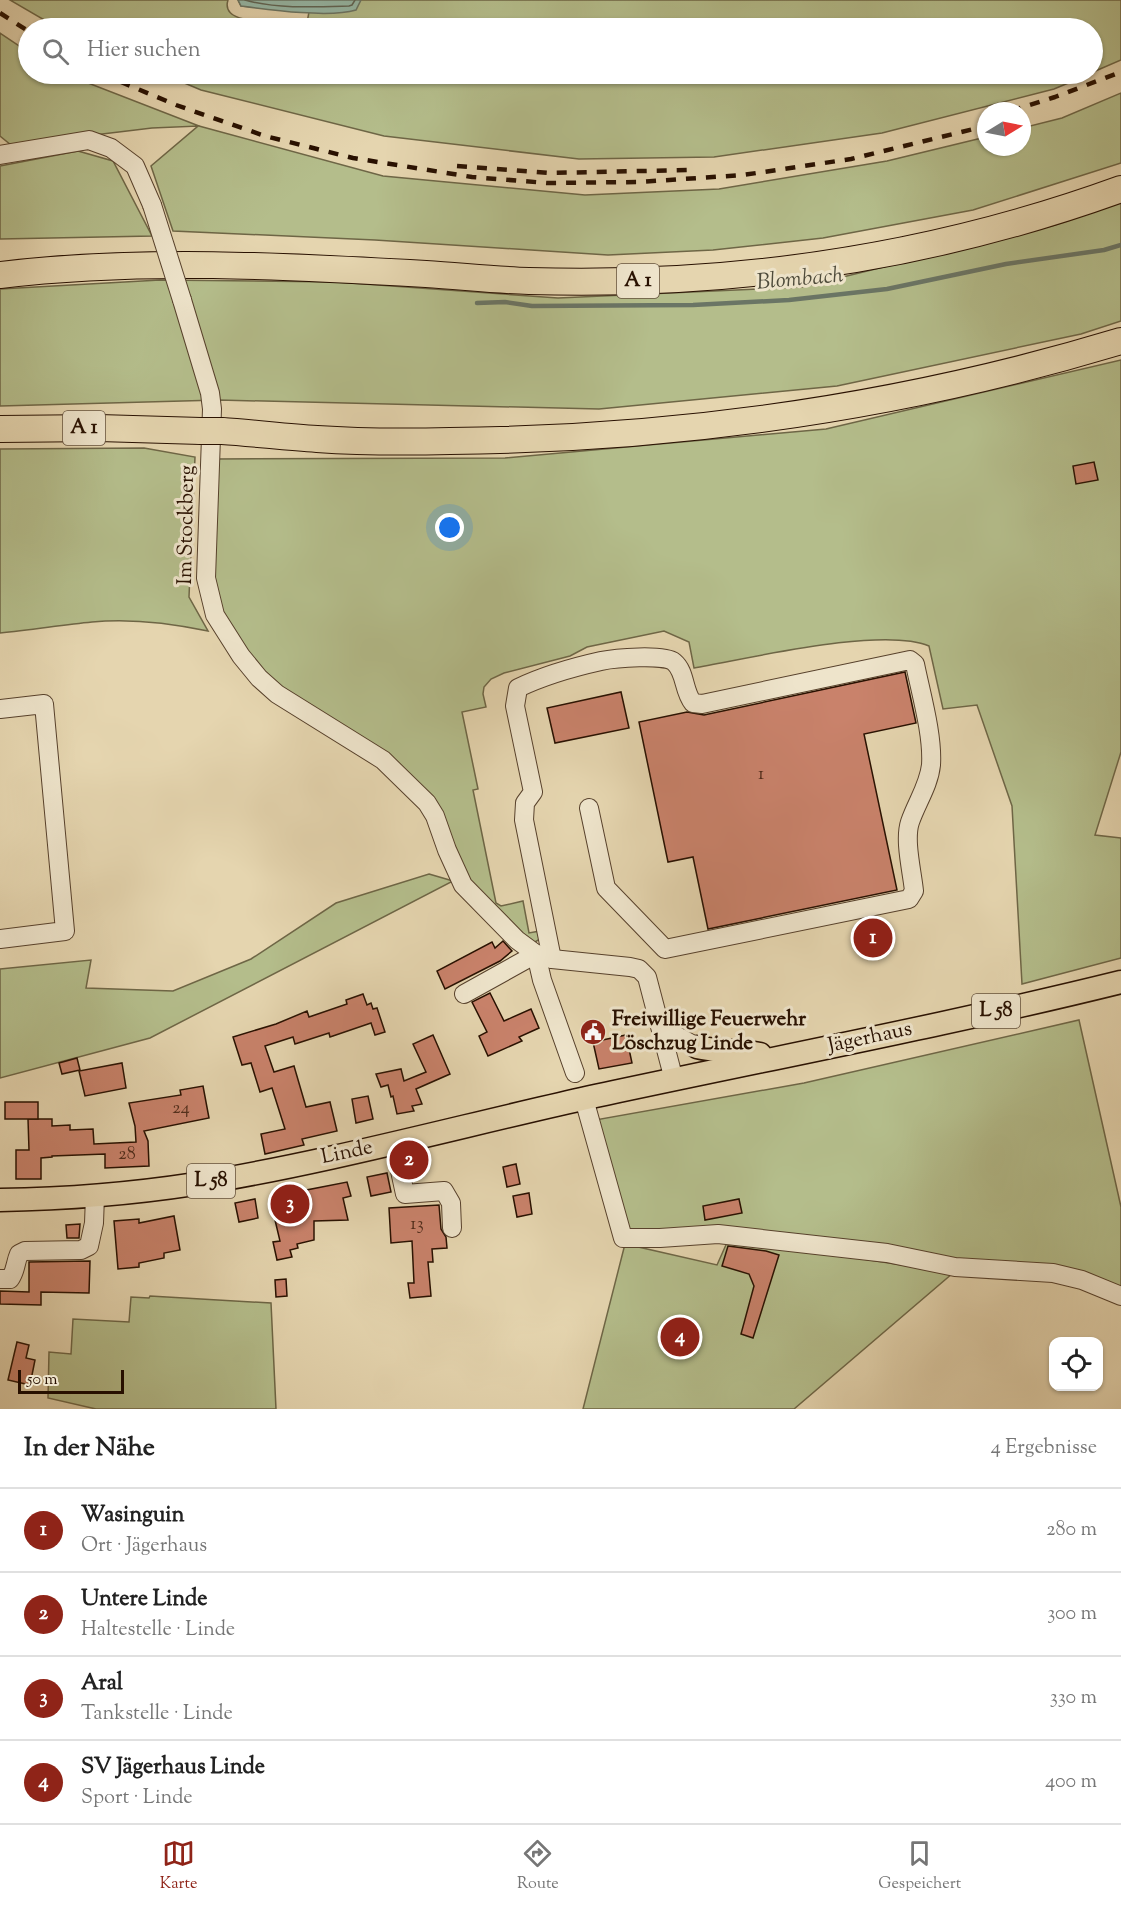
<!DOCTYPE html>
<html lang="de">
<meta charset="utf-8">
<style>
:root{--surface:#fff;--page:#f2f2f2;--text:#222;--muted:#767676;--line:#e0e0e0;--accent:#8f2418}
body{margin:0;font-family:"Sorts Mill Goudy",serif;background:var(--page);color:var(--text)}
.controls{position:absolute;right:18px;bottom:18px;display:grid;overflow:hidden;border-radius:12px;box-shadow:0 2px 4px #0004}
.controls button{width:54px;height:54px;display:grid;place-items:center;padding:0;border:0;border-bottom:2px solid var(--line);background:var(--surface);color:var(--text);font:30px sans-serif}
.compass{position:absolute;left:977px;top:102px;width:54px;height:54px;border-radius:50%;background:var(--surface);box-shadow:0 2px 4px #0004;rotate:80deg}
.scale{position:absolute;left:18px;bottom:15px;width:106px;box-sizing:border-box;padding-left:6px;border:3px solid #281000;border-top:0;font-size:16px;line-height:21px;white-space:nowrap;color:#281000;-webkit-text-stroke:4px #eee4cb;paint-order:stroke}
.you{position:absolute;left:450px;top:528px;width:21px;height:21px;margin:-15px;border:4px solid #fff;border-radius:50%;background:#1a73e8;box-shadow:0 0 0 9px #1a73e833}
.badge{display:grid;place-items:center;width:39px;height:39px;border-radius:50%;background:var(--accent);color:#fff;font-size:20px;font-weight:700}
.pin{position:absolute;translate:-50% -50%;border:3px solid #fff;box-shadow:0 2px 6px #0006}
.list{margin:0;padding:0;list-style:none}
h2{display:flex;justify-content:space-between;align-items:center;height:78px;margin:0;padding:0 24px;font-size:26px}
h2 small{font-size:20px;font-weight:400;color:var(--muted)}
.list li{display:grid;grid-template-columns:39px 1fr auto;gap:18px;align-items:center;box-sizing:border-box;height:84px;padding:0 24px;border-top:2px solid var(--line)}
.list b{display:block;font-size:22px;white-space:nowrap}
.list p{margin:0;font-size:20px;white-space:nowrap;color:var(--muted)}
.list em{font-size:20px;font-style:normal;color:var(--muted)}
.icon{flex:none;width:33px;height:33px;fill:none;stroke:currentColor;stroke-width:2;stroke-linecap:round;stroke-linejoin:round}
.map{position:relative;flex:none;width:1121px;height:1409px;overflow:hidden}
.search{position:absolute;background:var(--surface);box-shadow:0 2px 4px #0004;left:18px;right:18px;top:18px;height:66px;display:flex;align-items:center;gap:15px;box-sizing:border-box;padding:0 21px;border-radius:33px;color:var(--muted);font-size:22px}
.sheet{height:414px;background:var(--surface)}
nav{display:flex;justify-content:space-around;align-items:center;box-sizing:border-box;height:84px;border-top:2px solid var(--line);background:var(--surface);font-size:16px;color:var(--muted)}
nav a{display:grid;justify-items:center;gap:3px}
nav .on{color:var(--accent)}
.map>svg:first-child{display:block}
.green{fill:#b4bd8b;stroke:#6e6646;stroke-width:1.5}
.water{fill:#96b9a8;stroke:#6a7565;stroke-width:1.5}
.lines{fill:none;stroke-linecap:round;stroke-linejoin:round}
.shore{stroke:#5f6454;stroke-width:1.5}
.stream{stroke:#6a7565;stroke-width:4.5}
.building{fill:#c9826b;stroke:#281000;stroke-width:1.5}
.minor-casing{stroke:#57412c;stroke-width:20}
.major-casing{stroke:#281000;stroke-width:25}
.highway-casing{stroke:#281000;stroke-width:28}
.minor{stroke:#eee4cb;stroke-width:18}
.major{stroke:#e5d5af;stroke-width:22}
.highway{stroke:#e5d5af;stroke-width:26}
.rail{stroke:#281000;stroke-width:4.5;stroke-dasharray:10 10;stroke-linecap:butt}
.minor-bridge-casing{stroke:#57412c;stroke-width:20;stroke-linecap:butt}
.highway-bridge-casing{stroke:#281000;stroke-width:28;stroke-linecap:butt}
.minor-bridge{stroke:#eee4cb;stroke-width:18}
.highway-bridge{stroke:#e5d5af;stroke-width:26}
.labels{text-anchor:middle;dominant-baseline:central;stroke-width:6;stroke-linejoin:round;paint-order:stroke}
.number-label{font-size:18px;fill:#502c1b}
.shield{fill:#eee4cb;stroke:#63503d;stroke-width:1.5}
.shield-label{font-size:20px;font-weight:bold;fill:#281000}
.street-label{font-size:21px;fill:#281000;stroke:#eee4cb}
.poi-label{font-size:21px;font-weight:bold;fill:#281000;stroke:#eee4cb;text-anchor:start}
.water-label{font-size:22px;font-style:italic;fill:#4e4b3b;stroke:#eee4cb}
</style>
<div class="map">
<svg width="1121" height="1409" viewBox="0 0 1121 1409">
<rect width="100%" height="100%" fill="#e5d5af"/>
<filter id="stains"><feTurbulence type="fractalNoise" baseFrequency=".00333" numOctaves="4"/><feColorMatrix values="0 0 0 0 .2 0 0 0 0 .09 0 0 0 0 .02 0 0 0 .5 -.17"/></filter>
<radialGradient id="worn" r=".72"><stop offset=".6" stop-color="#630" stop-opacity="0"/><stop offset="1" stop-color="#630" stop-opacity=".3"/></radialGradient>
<g class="green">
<path d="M10 0H228C220 25 270 21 285 21L288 28H58Z"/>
<polygon points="238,0 1121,0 1121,60 1093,72 1092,28 306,28 309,12 241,6"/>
<polygon points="0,33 28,52 28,74 65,74 199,126 383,176 585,195 719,189 887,161 986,137 986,147 1022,147 1022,128 1062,118 1121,93 1121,163 973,210 823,238 713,250 608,255 375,240 173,231 151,166 198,126 152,128 11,145 0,136"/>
<polygon points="163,74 1090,74 1054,89 882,133 714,157 579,159 384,136 201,90"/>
<polygon points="78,151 113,161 152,236 0,239 0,166"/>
<polygon points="1121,201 1121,321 1081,334 837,386 599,409 219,400 0,406 0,289 160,280 336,282 558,298 802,287 1055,225"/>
<path d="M1121 360V752L1095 835 1121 838V958L1022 984 1012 806 977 705 943 709 929 646C882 626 747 659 694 668L689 642 664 631 587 647 570 656 504 673 491 679 484 687 483 694 486 707 462 712 478 789 473 790 496 903 501 906 523 901 529 933 540 931V939L535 942H530L474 890 441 814 292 697 259 668 227 622 215 588 216 459 505 458 826 429Z"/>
<path d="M144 448 195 457 189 597 208 631C170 623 131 618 92 622 62 625 31 630 0 633V449Z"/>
<polygon points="429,874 453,881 150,1038 0,1078 0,969 91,960 86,988 173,991 251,959 336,903"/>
<polygon points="1079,1020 1121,1207 1121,1289 1104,1282 623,1233 595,1120 804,1083"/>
<polygon points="729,1238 953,1273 794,1409 583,1409 625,1244 717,1265"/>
<polygon points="150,1296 271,1303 276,1409 96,1409 48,1398 49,1352 71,1354 73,1319 129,1322 131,1297 149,1298"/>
</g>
<path class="water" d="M238 0H361L356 10C329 18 271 10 241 6Z"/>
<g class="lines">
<path class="shore" d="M245 0C276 9 316 7 349 6L352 5 355 0"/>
<polyline class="stream" points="477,303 505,302 532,306 693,305 789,300 887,289 1006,264 1104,250 1121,245"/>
</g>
<g class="building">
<polygon points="1094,462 1098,480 1076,484 1073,466"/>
<polygon points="905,672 916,723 864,734 897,890 708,929 693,857 668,862 639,722 687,712 704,715"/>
<polygon points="621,692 629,728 555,743 547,708"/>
<polygon points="503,941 512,951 500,961 445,989 437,971 492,942 495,948"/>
<polygon points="490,993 504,1021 531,1009 539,1028 519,1037 522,1041 488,1056 479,1036 487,1032 472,1002"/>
<polygon points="363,994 367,1005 371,1003 373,1009 377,1008 385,1032 375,1035 371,1023 330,1037 329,1033 295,1044 293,1037 265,1046 274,1072 294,1066 306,1107 330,1102 337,1131 302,1139 304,1145 265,1154 261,1134 285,1129 272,1088 260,1092 251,1063 242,1065 233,1037 276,1024 307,1011 309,1017 347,1004 346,1000"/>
<polygon points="433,1035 450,1074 416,1089 422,1104 412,1106 414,1111 397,1114 393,1096 391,1097 388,1085 381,1087 376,1074 401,1069 404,1081 426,1072 413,1044"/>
<polygon points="626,1035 632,1063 599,1069 593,1042"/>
<polygon points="77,1058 80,1070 62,1074 59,1063"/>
<polygon points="122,1063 126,1088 85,1096 79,1071"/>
<polygon points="203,1086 209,1118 144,1131 148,1141 149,1166 105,1168 105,1154 52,1156 52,1157 41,1158 41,1179 16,1179 16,1150 29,1150 28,1119 52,1119 52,1126 70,1125 70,1130 93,1129 94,1144 136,1142 135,1126 129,1103 181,1095 180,1090"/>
<polygon points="368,1096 373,1119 356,1123 352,1099"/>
<rect x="5" y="1102" width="33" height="17"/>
<polygon points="516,1164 520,1184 507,1187 503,1167"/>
<polygon points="387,1173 391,1192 371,1196 367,1177"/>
<polygon points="347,1182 351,1196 343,1198 348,1220 314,1221 314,1240 297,1244 298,1248 290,1250 292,1257 277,1260 273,1242 280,1241 275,1220 282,1218 276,1191 300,1186 301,1191"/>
<polygon points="529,1193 532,1214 517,1217 513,1196"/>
<polygon points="255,1199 258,1218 239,1222 235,1203"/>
<polygon points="739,1199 742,1213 705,1220 703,1206"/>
<polygon points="439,1205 441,1229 446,1237 447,1248 432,1249 433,1262 428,1262 431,1296 410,1298 408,1283 414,1283 412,1241 391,1243 389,1208"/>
<polygon points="174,1216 180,1250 164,1253 164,1258 139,1263 139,1267 118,1269 114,1221 139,1219 139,1223"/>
<polygon points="80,1224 79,1238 67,1238 66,1225"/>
<polygon points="728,1246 766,1251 779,1255 753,1338 741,1334 754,1286 749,1274 722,1266"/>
<polygon points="90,1261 89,1293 41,1292 41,1305 0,1304 0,1291 29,1292 29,1262"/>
<polygon points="286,1279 287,1296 276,1297 275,1280"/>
<polygon points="17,1342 29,1345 26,1358 35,1360 30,1385 8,1380"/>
</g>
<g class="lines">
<g class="minor-casing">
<g id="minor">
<polyline points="0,155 89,140 111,148 135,166 152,205"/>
<polyline points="182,300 210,393 212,409 206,578 215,615 241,656 259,678 277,694 383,760 427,803 435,816 447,850 463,885 517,940 536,954 552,959 630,967 639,969 647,977 674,1080"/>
<polyline points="0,709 44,704 65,931 0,939"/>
<polyline points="536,954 542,980 575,1073"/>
<path d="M552 959 524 820 525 803 533 792 515 706 518 688C543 676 574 667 601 661 615 658 664 654 674 662 686 672 683 691 693 703L702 704 910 660 915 664C921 694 933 735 931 765 929 785 917 802 910 822 904 840 912 871 914 891L909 899 665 949 606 888 589 808"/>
<polyline points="464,994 536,954"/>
<polyline points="662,1028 697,1047"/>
<polyline points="584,1099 623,1238 660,1238 718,1234 887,1253 955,1267 1053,1273 1082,1280 1121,1296"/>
<polyline points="394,1143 405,1194 444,1191 451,1203 452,1228"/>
<path d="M0 1279H10C16 1271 15 1263 19 1254L25 1251 81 1250 89 1246 94 1223 95 1196"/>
</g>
</g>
<g class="major-casing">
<g id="major">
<path d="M697 1047C718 1052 739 1050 760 1054"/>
<path d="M0 1200C65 1199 130 1194 195 1184 325 1163 453 1128 582 1099 762 1060 943 1026 1121 982"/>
</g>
</g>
<g class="highway-casing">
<g id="highway">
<path d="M0 275C142 258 284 266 426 274 460 276 494 280 529 281 731 287 931 258 1121 189"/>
<polyline points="0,429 99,428 201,431"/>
<path d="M222 431C253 433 285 437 317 439 361 442 406 442 450 441 677 439 903 407 1121 341"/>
</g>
</g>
<use href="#minor" class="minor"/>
<use href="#major" class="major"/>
<use href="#highway" class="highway"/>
<g class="rail">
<polyline points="0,13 28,31"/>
<polyline points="102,74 176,105 265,136 353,158 472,177 547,183 639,182 743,175 851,159 986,126"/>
<polyline points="1011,111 1055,97 1121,72"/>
<polyline points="457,166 549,173 688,170"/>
</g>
<g class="minor-bridge-casing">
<polyline id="minor-bridge" points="152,205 182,300"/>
</g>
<g class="highway-bridge-casing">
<polyline id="highway-bridge" points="201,431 222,431"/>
</g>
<use href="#minor-bridge" class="minor-bridge"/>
<use href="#highway-bridge" class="highway-bridge"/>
</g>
<defs>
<g id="civic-disc" transform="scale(1.35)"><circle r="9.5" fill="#8f2418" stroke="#eee4cb"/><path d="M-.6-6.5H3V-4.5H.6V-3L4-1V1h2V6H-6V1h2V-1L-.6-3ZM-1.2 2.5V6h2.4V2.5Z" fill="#fff"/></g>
</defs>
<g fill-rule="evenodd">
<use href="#civic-disc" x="593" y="1032"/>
</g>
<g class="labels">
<g class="number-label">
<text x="761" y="775">1</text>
<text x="181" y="1109">24</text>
<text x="127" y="1155">28</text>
<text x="417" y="1225">13</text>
</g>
<g class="shield">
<rect x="617" y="264" width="42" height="34" rx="4.5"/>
<rect x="63" y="411" width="42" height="34" rx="4.5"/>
<rect x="972" y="994" width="48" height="34" rx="4.5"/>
<rect x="187" y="1164" width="48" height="34" rx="4.5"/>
</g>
<g class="shield-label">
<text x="638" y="281">A 1</text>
<text x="84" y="428">A 1</text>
<text x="996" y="1011">L 58</text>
<text x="211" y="1181">L 58</text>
</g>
<g class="street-label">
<text transform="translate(187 525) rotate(-89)">Im Stockberg</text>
<text transform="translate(870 1038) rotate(-12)">Jägerhaus</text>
<text transform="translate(347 1153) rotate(-12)">Linde</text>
</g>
<g class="poi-label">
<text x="612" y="1020">Freiwillige Feuerwehr<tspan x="612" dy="24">Löschzug Linde</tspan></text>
</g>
<g class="water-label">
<text transform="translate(800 280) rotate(-5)">Blombach</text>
</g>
</g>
<rect width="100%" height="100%" filter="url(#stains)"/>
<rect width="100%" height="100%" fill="url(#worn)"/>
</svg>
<div class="controls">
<button><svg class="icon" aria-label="locate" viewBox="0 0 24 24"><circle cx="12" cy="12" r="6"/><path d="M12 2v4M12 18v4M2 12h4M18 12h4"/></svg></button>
</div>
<svg class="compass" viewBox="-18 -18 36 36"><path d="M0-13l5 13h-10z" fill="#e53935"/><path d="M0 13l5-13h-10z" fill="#767676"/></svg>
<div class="scale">50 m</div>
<div class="you"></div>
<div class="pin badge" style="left:873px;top:938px">1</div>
<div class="pin badge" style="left:409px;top:1160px">2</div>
<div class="pin badge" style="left:290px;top:1204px">3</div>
<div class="pin badge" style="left:680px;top:1337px">4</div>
<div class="search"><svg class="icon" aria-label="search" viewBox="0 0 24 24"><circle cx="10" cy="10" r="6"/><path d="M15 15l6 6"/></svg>Hier suchen</div>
</div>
<section class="sheet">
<h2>In der Nähe<small>4 Ergebnisse</small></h2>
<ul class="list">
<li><span class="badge">1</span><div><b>Wasinguin</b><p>Ort · Jägerhaus</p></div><em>280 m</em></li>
<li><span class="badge">2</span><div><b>Untere Linde</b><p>Haltestelle · Linde</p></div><em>300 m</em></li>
<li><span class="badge">3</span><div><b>Aral</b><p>Tankstelle · Linde</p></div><em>330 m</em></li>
<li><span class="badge">4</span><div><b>SV Jägerhaus Linde</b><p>Sport · Linde</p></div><em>400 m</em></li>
</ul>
</section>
<nav>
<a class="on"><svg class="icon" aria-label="map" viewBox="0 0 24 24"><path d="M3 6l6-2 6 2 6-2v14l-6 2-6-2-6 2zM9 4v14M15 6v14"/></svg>Karte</a>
<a><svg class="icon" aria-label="directions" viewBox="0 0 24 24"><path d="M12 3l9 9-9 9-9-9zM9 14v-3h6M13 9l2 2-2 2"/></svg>Route</a>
<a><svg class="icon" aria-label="saved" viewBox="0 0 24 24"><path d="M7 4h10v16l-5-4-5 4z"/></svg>Gespeichert</a>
</nav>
